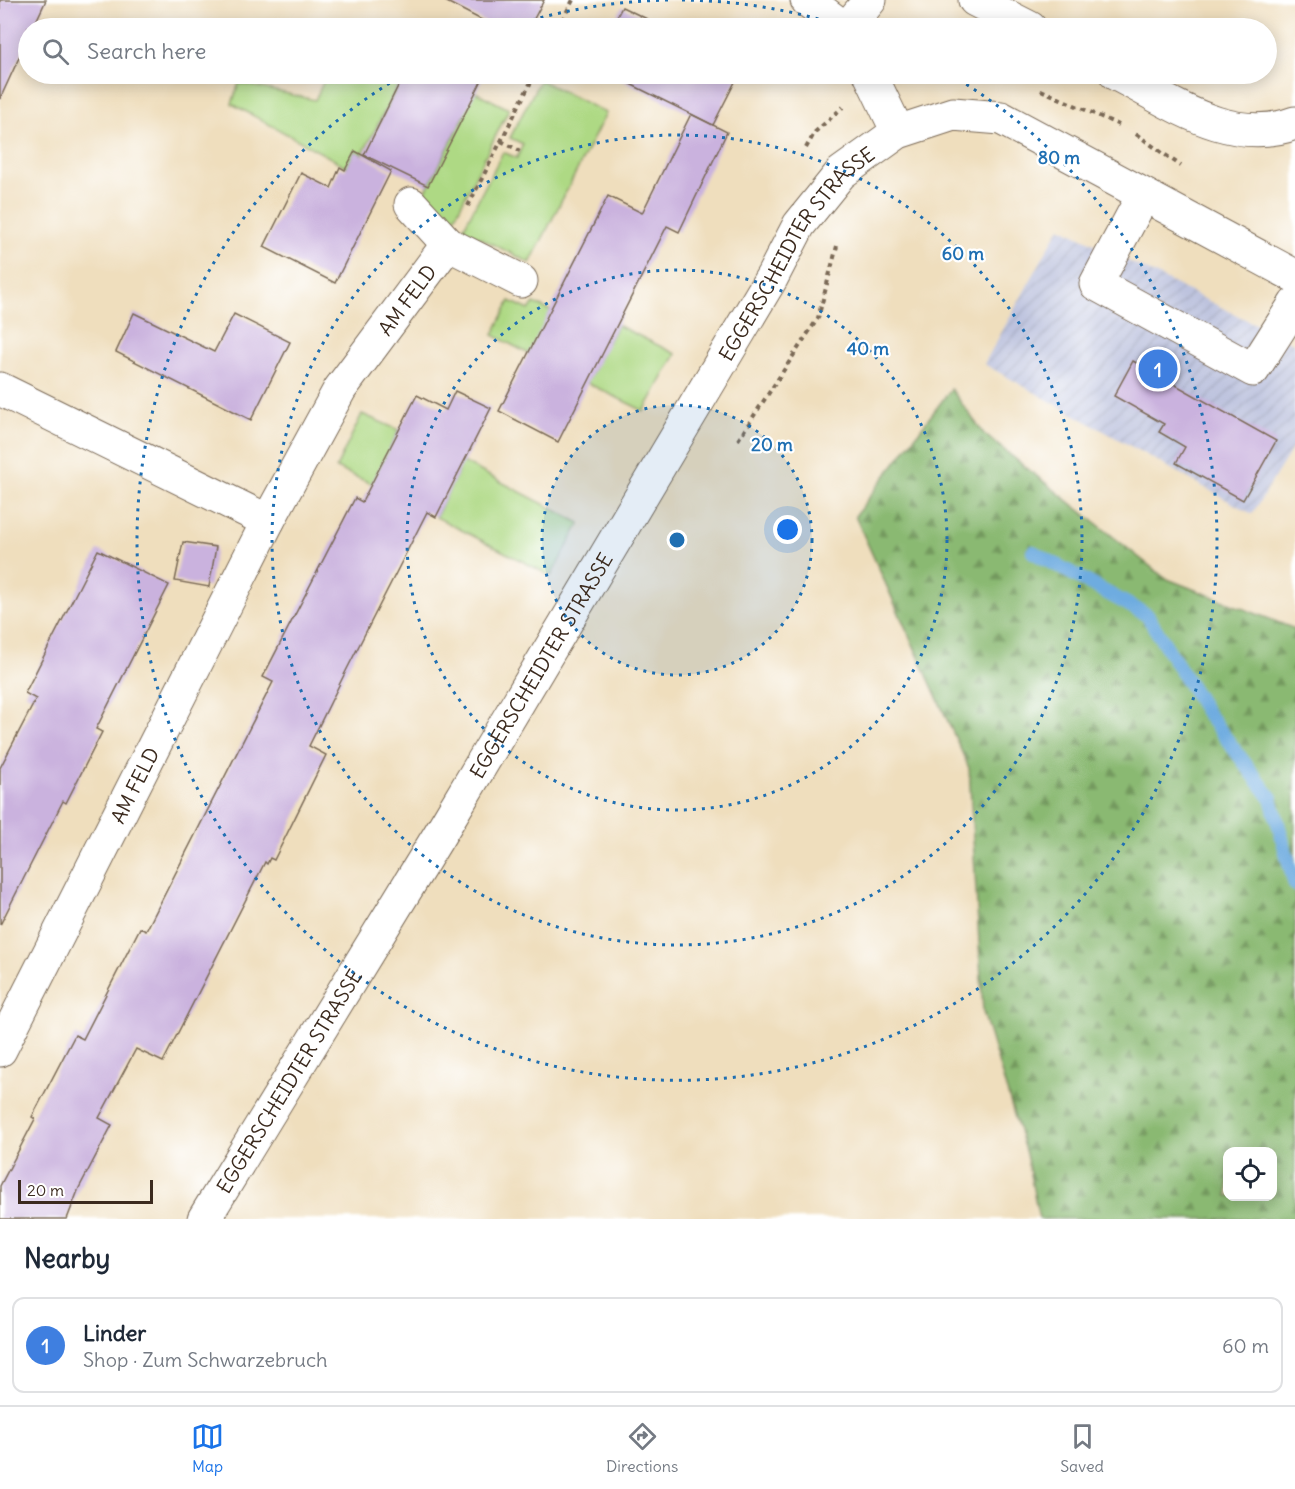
<!DOCTYPE html>
<meta charset="utf-8">
<style>
:root{--surface:#fff;--page:#f2f2f3;--text:#1f2937;--muted:#747a83;--line:#e0e1e3;--accent:#1a73e8}
body{margin:0;font-family:Delius,sans-serif;background:var(--page);color:var(--text)}
.controls{position:absolute;right:18px;bottom:18px;display:grid;overflow:hidden;border-radius:12px;box-shadow:0 3px 15px #0003}
.controls button{width:54px;height:54px;display:grid;place-items:center;padding:0;border:0;border-bottom:2px solid var(--line);background:var(--surface);color:var(--text);font:30px sans-serif}
.scale{position:absolute;left:18px;bottom:15px;width:135px;box-sizing:border-box;padding-left:6px;border:3px solid #3b2a1e;border-top:0;font-size:16px;line-height:21px;white-space:nowrap;color:#3b2a1e;-webkit-text-stroke:4px #fff;paint-order:stroke}
.you{position:absolute;left:788px;top:530px;width:21px;height:21px;margin:-15px;border:4px solid #fff;border-radius:50%;background:#1a73e8;box-shadow:0 0 0 9px #1a73e833}
.badge{display:grid;place-items:center;width:39px;height:39px;border-radius:50%;background:var(--accent);color:#fff;font-size:20px;font-weight:700}
.pin{position:absolute;translate:-50% -50%;border:3px solid #fff;box-shadow:0 2px 6px #0006}
.list{margin:0;padding:0;list-style:none}
h2{display:flex;justify-content:space-between;align-items:center;height:78px;margin:0;padding:0 24px;font-size:26px}
h2 small{font-size:20px;font-weight:400;color:var(--muted)}
.list li{display:grid;grid-template-columns:39px 1fr auto;gap:18px;align-items:center;box-sizing:border-box;height:96px;margin:0 12px 12px;padding:0 12px;border:2px solid var(--line);border-radius:12px}
.list b{display:block;font-size:22px;white-space:nowrap}
.list p{margin:0;font-size:20px;white-space:nowrap;color:var(--muted)}
.list em{font-size:20px;font-style:normal;color:var(--muted)}
.icon{flex:none;width:33px;height:33px;fill:none;stroke:currentColor;stroke-width:2;stroke-linecap:round;stroke-linejoin:round}
.map{position:relative;flex:none;width:1295px;height:1219px;overflow:hidden}
.search{position:absolute;background:var(--surface);box-shadow:0 3px 15px #0003;left:18px;right:18px;top:18px;height:66px;display:flex;align-items:center;gap:15px;box-sizing:border-box;padding:0 21px;border-radius:33px;color:var(--muted);font-size:22px}
.sheet{height:186px;background:var(--surface)}
nav{display:flex;justify-content:space-around;align-items:center;box-sizing:border-box;height:84px;border-top:2px solid var(--line);background:var(--surface);font-size:16px;color:var(--muted)}
nav a{display:grid;justify-items:center;gap:3px}
nav .on{color:var(--accent)}
.map>svg:first-child{display:block}
.industrial{fill:url(#industrial-furrows)}
.forest{fill:url(#forest-firs);stroke:#627248;stroke-width:1.5;fill-rule:evenodd}
.green{fill:#aed984;stroke:#748251;stroke-width:1.5}
.lines{fill:none;stroke-linecap:round;stroke-linejoin:round}
.stream{stroke:#6eace0;stroke-width:14}
.building{fill:#cab2de}
.minor-casing{stroke:#7a6956;stroke-width:35}
.path{stroke:#7a6956;stroke-width:4;stroke-dasharray:4.5 4.5;stroke-linecap:butt}
.minor{stroke:#fff;stroke-width:33}
.ring{fill:none;stroke:#1f6fb2;stroke-width:3;stroke-dasharray:3 6}
.labels{text-anchor:middle;dominant-baseline:central;stroke-width:4.5;stroke-linejoin:round;paint-order:stroke}
.street-label{font-size:20px;fill:#3b2a1e;stroke:#fff}
.centre{fill:#1f6fb2;stroke:#fff;stroke-width:3}
.ring-label{font-size:18px;text-anchor:middle;font-weight:bold;fill:#1f6fb2;stroke:#fff;stroke-width:4.5;stroke-linejoin:round;paint-order:stroke}
</style>
<div class="map">
<svg width="1295" height="1219" viewBox="0 0 1295 1219">
<defs>
<pattern id="industrial-furrows" width="10" height="10" patternUnits="userSpaceOnUse" patternTransform="scale(1.5)"><rect width="10" height="10" fill="#bdc3de"/><path d="M-1 1l2-2M0 10L10 0M9 11l2-2" fill="none" stroke="#a3a8be"/></pattern>
<pattern id="forest-firs" width="22" height="20" patternUnits="userSpaceOnUse" patternTransform="scale(1.5)"><rect width="22" height="20" fill="#8ab972"/><path d="M5 1l3.5 6h-7zM16 11l3.5 6h-7z" fill="#72975d"/></pattern>
</defs>
<rect width="100%" height="100%" fill="#fff"/>
<filter id="ink" filterUnits="userSpaceOnUse"><feTurbulence type="fractalNoise" baseFrequency=".0167" numOctaves="2"/><feDisplacementMap in="SourceGraphic" scale="12" xChannelSelector="R" yChannelSelector="G"/><feConvolveMatrix kernelMatrix="1 2 1 2 8 2 1 2 1" color-interpolation-filters="sRGB"/></filter>
<filter id="wash" filterUnits="userSpaceOnUse"><feTurbulence type="fractalNoise" baseFrequency=".008" numOctaves="4" result="noise"/><feDisplacementMap in="SourceGraphic" scale="24" xChannelSelector="R" yChannelSelector="G"/><feGaussianBlur stdDeviation="1.35" result="paint"/><feColorMatrix in="noise" values="0 0 0 0 0 0 0 0 0 0 0 0 0 0 0 0 0 1.4 0 .05"/><feComposite in="paint" operator="in"/></filter>
<g filter="url(#wash)">
<rect width="100%" height="100%" fill="#efdebd"/>
<polygon class="industrial" points="1060,227 1295,344 1295,444 1252,514 984,364"/>
<path class="forest" d="M951 389 984 434 1165 578 1295 629V1219H1039L1026 1154 983 1012 969 768 855 516ZM1228 1152H1272V1196H1228Z"/>
<g class="green">
<polygon points="327,74 440,74 509,109 451,225 417,208 465,115 400,82 362,155 355,151 347,167 232,104 239,83 315,100"/>
<polygon points="540,80 606,113 530,263 463,229 503,152 517,158 523,144 510,138"/>
<polygon points="510,301 529,310 534,303 551,311 529,354 493,335"/>
<polygon points="617,325 676,354 644,411 587,383"/>
<polygon points="362,414 399,430 372,484 336,468"/>
<polygon points="463,462 580,523 551,576 436,517"/>
</g>
<g class="lines">
<polyline class="stream" points="1033,552 1147,615 1207,713 1271,798 1295,885"/>
</g>
<g id="blocks">
<g class="building">
<polygon points="0,0 46,0 33,28 28,28 28,38 0,99"/>
<polygon points="443,0 544,0 529,28 497,28"/>
<polygon points="622,7 666,28 611,28"/>
<polygon points="404,74 485,74 428,186 364,155"/>
<polygon points="610,74 739,74 713,125"/>
<polygon points="691,114 727,132 679,232 667,226 558,442 499,411 608,196 642,213"/>
<polygon points="355,151 391,171 335,283 264,247 301,173 331,188 340,167 345,170"/>
<polygon points="134,313 214,352 234,314 290,342 251,420 116,352"/>
<polygon points="1133,361 1276,441 1243,500 1176,463 1185,447 1159,432 1164,424 1114,396"/>
<polygon points="455,391 491,408 436,517 427,512 344,675 309,746 326,755 274,860 270,858 267,864 265,862 163,1062 136,1049 99,1118 112,1125 79,1188 67,1219 0,1219 0,1186 35,1119 32,1117 75,1035 83,1039 140,928 146,931 273,682 263,677 355,498 362,502 417,395 446,410"/>
<polygon points="183,542 216,547 209,587 175,581"/>
<polygon points="98,550 169,585 96,729 102,732 66,803 63,801 0,925 0,768 36,699 25,693"/>
</g>
</g>
</g>
<g filter="url(#ink)">
<use href="#blocks" fill-opacity="0" stroke="#7a6956" stroke-width="1.5"/>
<g class="lines">
<g class="minor-casing">
<g id="minor">
<polyline points="807,0 844,28"/>
<polyline points="975,0 1030,28"/>
<polyline points="847,28 870,0"/>
<polyline points="870,74 898,132"/>
<path d="M1116 74C1171 102 1230 147 1295 123"/>
<polyline points="1143,196 1096,284 1253,370 1295,304"/>
<polyline points="411,204 448,244 521,281"/>
<polyline points="0,389 268,521"/>
<path id="s1" d="M0 1050 268 521 340 389 448 244"/>
<path id="s2" d="M204 1219 438 837 772 277 799 225 841 173 898 132 953 114 1001 118 1295 276"/>
</g>
</g>
<g class="path">
<polyline points="558,28 573,0"/>
<polyline points="1041,90 1119,125"/>
<polyline points="1136,134 1181,166"/>
<polyline points="501,141 520,151"/>
<polyline points="806,148 815,132 843,107"/>
<polyline points="468,206 535,74"/>
<polyline points="738,440 818,318 837,246"/>
</g>
<use href="#minor" class="minor"/>
</g>
</g>
<circle cx="677" cy="540" r="135" fill="#1f6fb2" fill-opacity=".12"/>
<g class="ring">
<circle cx="677" cy="540" r="135"/>
<circle cx="677" cy="540" r="270"/>
<circle cx="677" cy="540" r="405"/>
<path d="M506 28A540 540 0 0 1 672 0M682 0A540 540 0 0 1 848 28M951 75A540 540 0 1 1 403 75"/>
</g>
<g class="labels">
<g class="street-label">
<text stroke="none"><textPath href="#s2" startOffset="1134">EGGERSCHEIDTER STRASSE</textPath></text>
<text stroke="none"><textPath href="#s1" startOffset="855">AM FELD</textPath></text>
<text stroke="none"><textPath href="#s2" startOffset="648">EGGERSCHEIDTER STRASSE</textPath></text>
<text stroke="none"><textPath href="#s1" startOffset="297">AM FELD</textPath></text>
<text stroke="none"><textPath href="#s2" startOffset="162">EGGERSCHEIDTER STRASSE</textPath></text>
</g>
</g>
<circle cx="677" cy="540" r="9" class="centre"/>
<g class="ring-label">
<text x="1059" y="164">80 m</text>
<text x="963" y="260">60 m</text>
<text x="868" y="355">40 m</text>
<text x="772" y="451">20 m</text>
</g>
</svg>
<div class="controls">
<button><svg class="icon" aria-label="locate" viewBox="0 0 24 24"><circle cx="12" cy="12" r="6"/><path d="M12 2v4M12 18v4M2 12h4M18 12h4"/></svg></button>
</div>
<div class="scale">20 m</div>
<div class="you"></div>
<div class="pin badge" style="left:1158px;top:369px;background:#3f7fe0">1</div>
<div class="search"><svg class="icon" aria-label="search" viewBox="0 0 24 24"><circle cx="10" cy="10" r="6"/><path d="M15 15l6 6"/></svg>Search here</div>
</div>
<section class="sheet">
<h2>Nearby<small></small></h2>
<ul class="list">
<li><span class="badge" style="background:#3f7fe0">1</span><div><b>Linder</b><p>Shop · Zum Schwarzebruch</p></div><em>60 m</em></li>
</ul>
</section>
<nav>
<a class="on"><svg class="icon" aria-label="map" viewBox="0 0 24 24"><path d="M3 6l6-2 6 2 6-2v14l-6 2-6-2-6 2zM9 4v14M15 6v14"/></svg>Map</a>
<a><svg class="icon" aria-label="directions" viewBox="0 0 24 24"><path d="M12 3l9 9-9 9-9-9zM9 14v-3h6M13 9l2 2-2 2"/></svg>Directions</a>
<a><svg class="icon" aria-label="saved" viewBox="0 0 24 24"><path d="M7 4h10v16l-5-4-5 4z"/></svg>Saved</a>
</nav>
